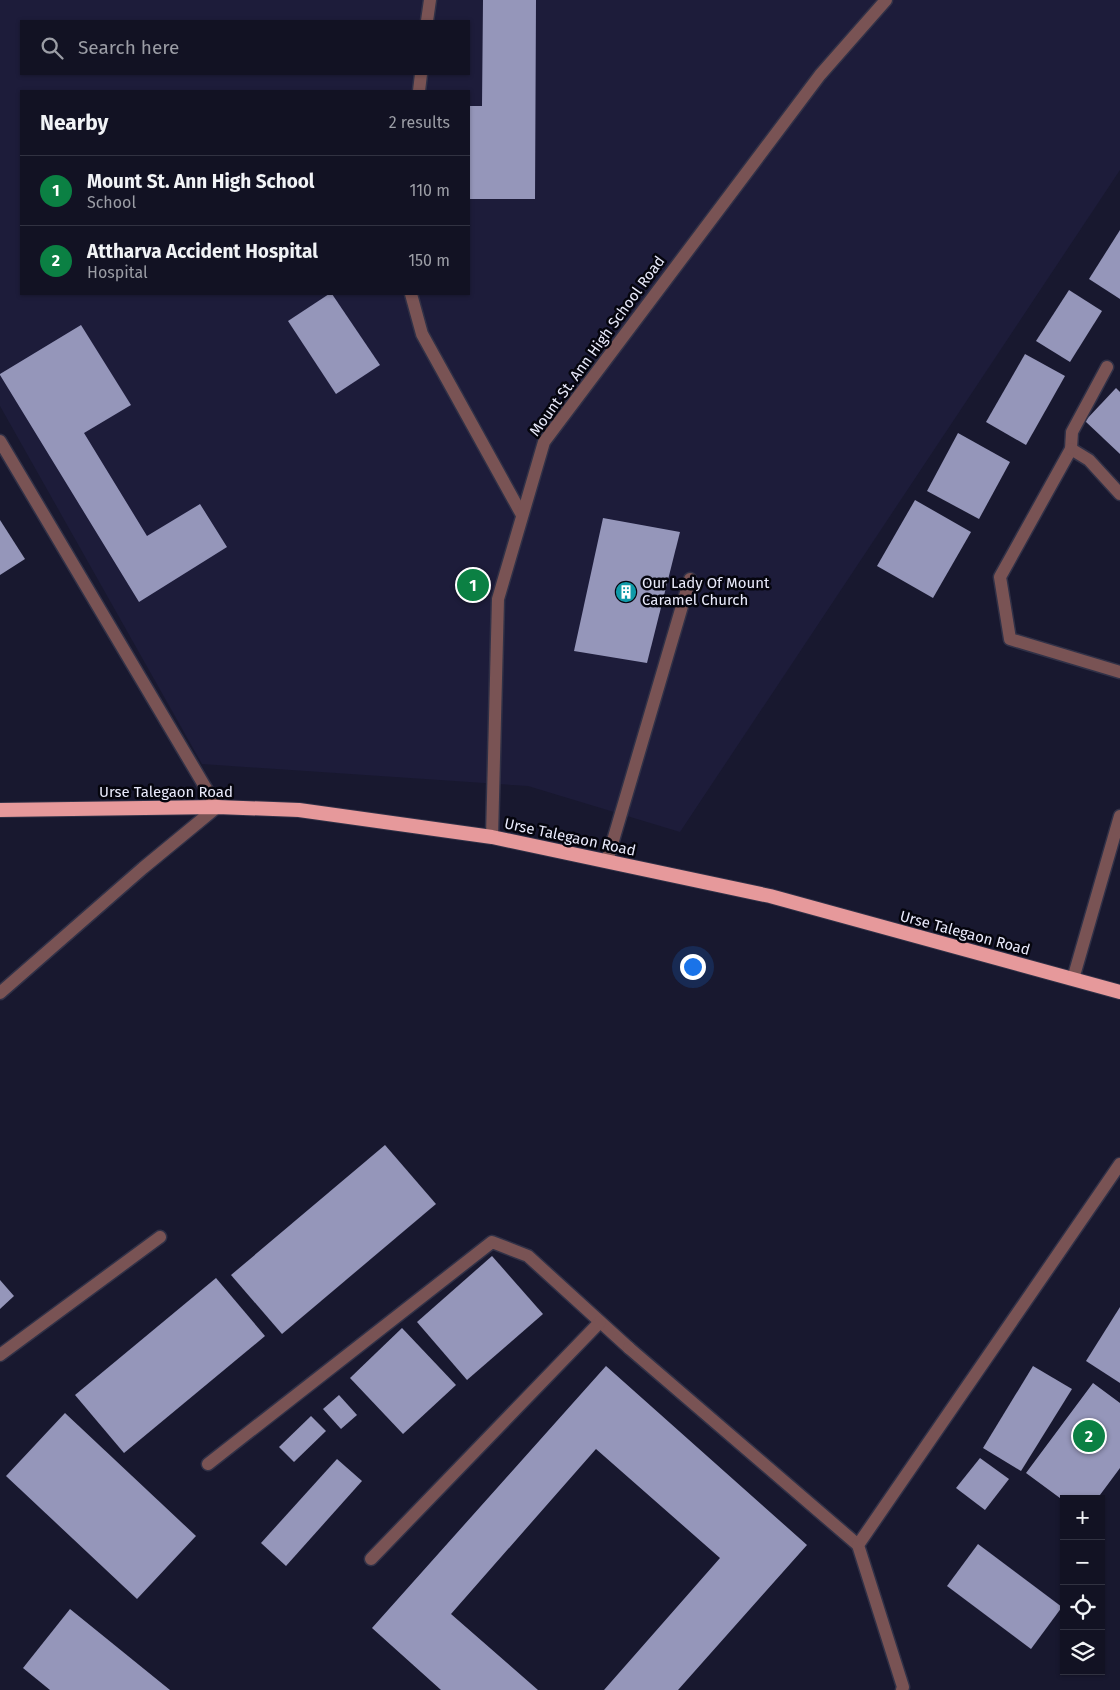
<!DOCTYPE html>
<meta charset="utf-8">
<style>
:root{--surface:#121223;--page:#1b1b2b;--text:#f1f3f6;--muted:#9c9ea6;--line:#313241;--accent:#0b8043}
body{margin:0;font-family:"Fira Sans",sans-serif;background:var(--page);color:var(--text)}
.controls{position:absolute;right:15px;bottom:15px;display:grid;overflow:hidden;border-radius:0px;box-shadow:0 1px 4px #0004}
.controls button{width:45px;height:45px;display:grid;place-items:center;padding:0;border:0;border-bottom:1px solid var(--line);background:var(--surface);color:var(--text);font:25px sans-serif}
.you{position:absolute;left:692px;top:966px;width:18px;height:18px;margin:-12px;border:4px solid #fff;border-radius:50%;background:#1a73e8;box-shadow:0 0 0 8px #1a73e833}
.badge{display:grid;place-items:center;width:32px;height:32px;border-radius:50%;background:var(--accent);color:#fff;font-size:16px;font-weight:700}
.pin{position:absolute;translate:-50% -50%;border:2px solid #fff;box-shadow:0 1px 5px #0006}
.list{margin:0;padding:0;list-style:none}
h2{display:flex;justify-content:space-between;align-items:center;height:65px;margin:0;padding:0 20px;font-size:21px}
h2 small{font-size:16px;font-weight:400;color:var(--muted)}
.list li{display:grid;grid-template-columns:32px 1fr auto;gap:15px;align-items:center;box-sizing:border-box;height:70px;padding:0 20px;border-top:1px solid var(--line)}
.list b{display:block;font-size:19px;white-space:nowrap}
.list p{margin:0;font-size:16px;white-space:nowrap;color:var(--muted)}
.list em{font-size:16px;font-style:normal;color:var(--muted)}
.icon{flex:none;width:28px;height:28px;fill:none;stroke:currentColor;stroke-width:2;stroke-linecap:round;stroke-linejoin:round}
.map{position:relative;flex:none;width:1120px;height:1690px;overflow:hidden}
.search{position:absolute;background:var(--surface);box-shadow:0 1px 4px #0004;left:20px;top:20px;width:450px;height:55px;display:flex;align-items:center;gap:12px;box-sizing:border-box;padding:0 18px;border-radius:0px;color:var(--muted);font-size:19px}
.panel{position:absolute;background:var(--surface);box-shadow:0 1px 4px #0004;left:20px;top:90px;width:450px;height:205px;border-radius:0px}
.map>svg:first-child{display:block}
.built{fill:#1d1c3a;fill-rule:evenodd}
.building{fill:#9596ba}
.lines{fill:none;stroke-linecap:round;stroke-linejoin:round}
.service-casing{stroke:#313147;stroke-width:15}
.minor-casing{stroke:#313147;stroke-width:15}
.trunk-casing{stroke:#313147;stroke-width:16}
.service{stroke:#795354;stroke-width:12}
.minor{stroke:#795354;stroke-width:12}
.trunk{stroke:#e6999b;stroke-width:14}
.labels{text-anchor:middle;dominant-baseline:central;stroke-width:5;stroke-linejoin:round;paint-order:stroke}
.street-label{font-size:15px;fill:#e9eafb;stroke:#05050e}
.poi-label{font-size:15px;fill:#e9eafb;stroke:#05050e;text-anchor:start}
</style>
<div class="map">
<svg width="1120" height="1690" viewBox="0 0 1120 1690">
<rect width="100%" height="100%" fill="#18182f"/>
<path class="built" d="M0 0H1120V170L680 832 528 786 202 764 0 406ZM21 21H469V74H21ZM21 91H469V294H21Z"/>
<g class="building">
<polygon points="483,0 536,0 535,199 469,199 469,106 482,106"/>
<polygon points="1120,230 1120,299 1089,279"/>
<polygon points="1069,290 1102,311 1070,362 1036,341"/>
<polygon points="329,294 332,294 380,365 336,394 288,321"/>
<polygon points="81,325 131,405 84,433 147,536 200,504 227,547 139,602 0,375 0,374"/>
<polygon points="1025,354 1065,376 1026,445 986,422"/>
<polygon points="1116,388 1120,392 1120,454 1085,421"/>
<polygon points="958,433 1010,462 979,519 927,491"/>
<polygon points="915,500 971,532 933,598 877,566"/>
<polygon points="603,518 680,532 647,663 574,651"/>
<polygon points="0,520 25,559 0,575"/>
<polygon points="385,1145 436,1204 282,1334 231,1275"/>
<polygon points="492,1256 543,1314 467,1380 417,1322"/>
<polygon points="216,1278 265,1336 124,1453 75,1395"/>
<polygon points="0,1280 14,1296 0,1309"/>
<polygon points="1120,1307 1120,1383 1086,1361"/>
<polygon points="402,1328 456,1385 403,1434 350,1378"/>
<polygon points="606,1366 807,1545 678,1690 604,1690 720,1558 596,1449 451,1614 538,1690 441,1690 372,1628"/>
<polygon points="1033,1366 1072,1389 1021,1471 983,1448"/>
<polygon points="1093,1383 1120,1403 1120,1468 1097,1499 1064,1499 1064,1501 1026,1473"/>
<polygon points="339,1395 357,1415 341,1429 323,1409"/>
<polygon points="65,1413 196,1536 137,1599 6,1476"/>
<polygon points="311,1416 326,1431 294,1462 279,1447"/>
<polygon points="980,1458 1009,1479 985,1510 956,1488"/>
<polygon points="337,1459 362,1481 286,1566 261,1543"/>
<polygon points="978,1544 1062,1607 1031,1649 947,1586"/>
<polygon points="70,1609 170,1690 50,1690 23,1668"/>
</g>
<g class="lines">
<g class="service-casing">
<g id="service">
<polyline points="427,21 430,0"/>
<polyline points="419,91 421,74"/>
<polyline points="411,294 422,334 522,515"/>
<polyline points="492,837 498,599 544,442 820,75 886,0"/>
<polyline points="0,993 143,868 217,807"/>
<polyline points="0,1355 160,1237"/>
<polyline points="208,1464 492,1242 528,1256 629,1348"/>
<polyline points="371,1559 600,1322"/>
</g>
</g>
<g class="minor-casing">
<g id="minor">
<polyline points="1107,367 1072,432 1071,449 1000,577 1010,639 1120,672"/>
<polyline points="0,441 217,807"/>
<polyline points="1071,449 1089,460 1120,494"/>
<polyline points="607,861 690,579"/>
<polyline points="1073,979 1120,816"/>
<polyline points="629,1348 858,1545"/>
<polyline points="902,1690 903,1687 858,1545 1120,1164"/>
</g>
</g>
<g class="trunk-casing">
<polyline id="trunk" points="0,810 217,807 299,810 492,837 770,896 1120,992"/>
</g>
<use href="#service" class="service"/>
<use href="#minor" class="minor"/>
<use href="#trunk" class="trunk"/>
</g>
<defs>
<g id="building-disc" transform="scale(1.125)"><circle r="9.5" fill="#0f9aa8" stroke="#05050e"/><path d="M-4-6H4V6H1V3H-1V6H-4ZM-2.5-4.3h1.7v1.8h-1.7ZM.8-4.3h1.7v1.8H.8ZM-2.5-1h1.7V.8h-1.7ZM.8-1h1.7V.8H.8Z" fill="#fff"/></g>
</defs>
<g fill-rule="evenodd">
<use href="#building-disc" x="626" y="592"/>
</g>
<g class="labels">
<g class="street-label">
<text transform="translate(597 346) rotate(-54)">Mount St. Ann High School Road</text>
<text x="166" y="792">Urse Talegaon Road</text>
<text transform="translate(570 837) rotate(12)">Urse Talegaon Road</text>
<text transform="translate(965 933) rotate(15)">Urse Talegaon Road</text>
</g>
<g class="poi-label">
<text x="642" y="583">Our Lady Of Mount<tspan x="642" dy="17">Caramel Church</tspan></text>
</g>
</g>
</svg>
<div class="controls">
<button>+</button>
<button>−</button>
<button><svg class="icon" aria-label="locate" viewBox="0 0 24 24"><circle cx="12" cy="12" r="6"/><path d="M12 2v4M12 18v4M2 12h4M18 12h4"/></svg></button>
<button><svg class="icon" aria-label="layers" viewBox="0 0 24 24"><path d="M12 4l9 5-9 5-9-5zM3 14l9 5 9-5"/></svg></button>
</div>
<div class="you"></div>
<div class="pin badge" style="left:473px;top:585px">1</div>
<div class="pin badge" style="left:1089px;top:1436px">2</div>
<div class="search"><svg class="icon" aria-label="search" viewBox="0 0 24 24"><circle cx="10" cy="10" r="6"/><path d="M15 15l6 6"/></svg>Search here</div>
<section class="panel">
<h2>Nearby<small>2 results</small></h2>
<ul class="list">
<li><span class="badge">1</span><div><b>Mount St. Ann High School</b><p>School</p></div><em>110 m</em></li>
<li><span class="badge">2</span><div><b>Attharva Accident Hospital</b><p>Hospital</p></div><em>150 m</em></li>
</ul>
</section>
</div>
